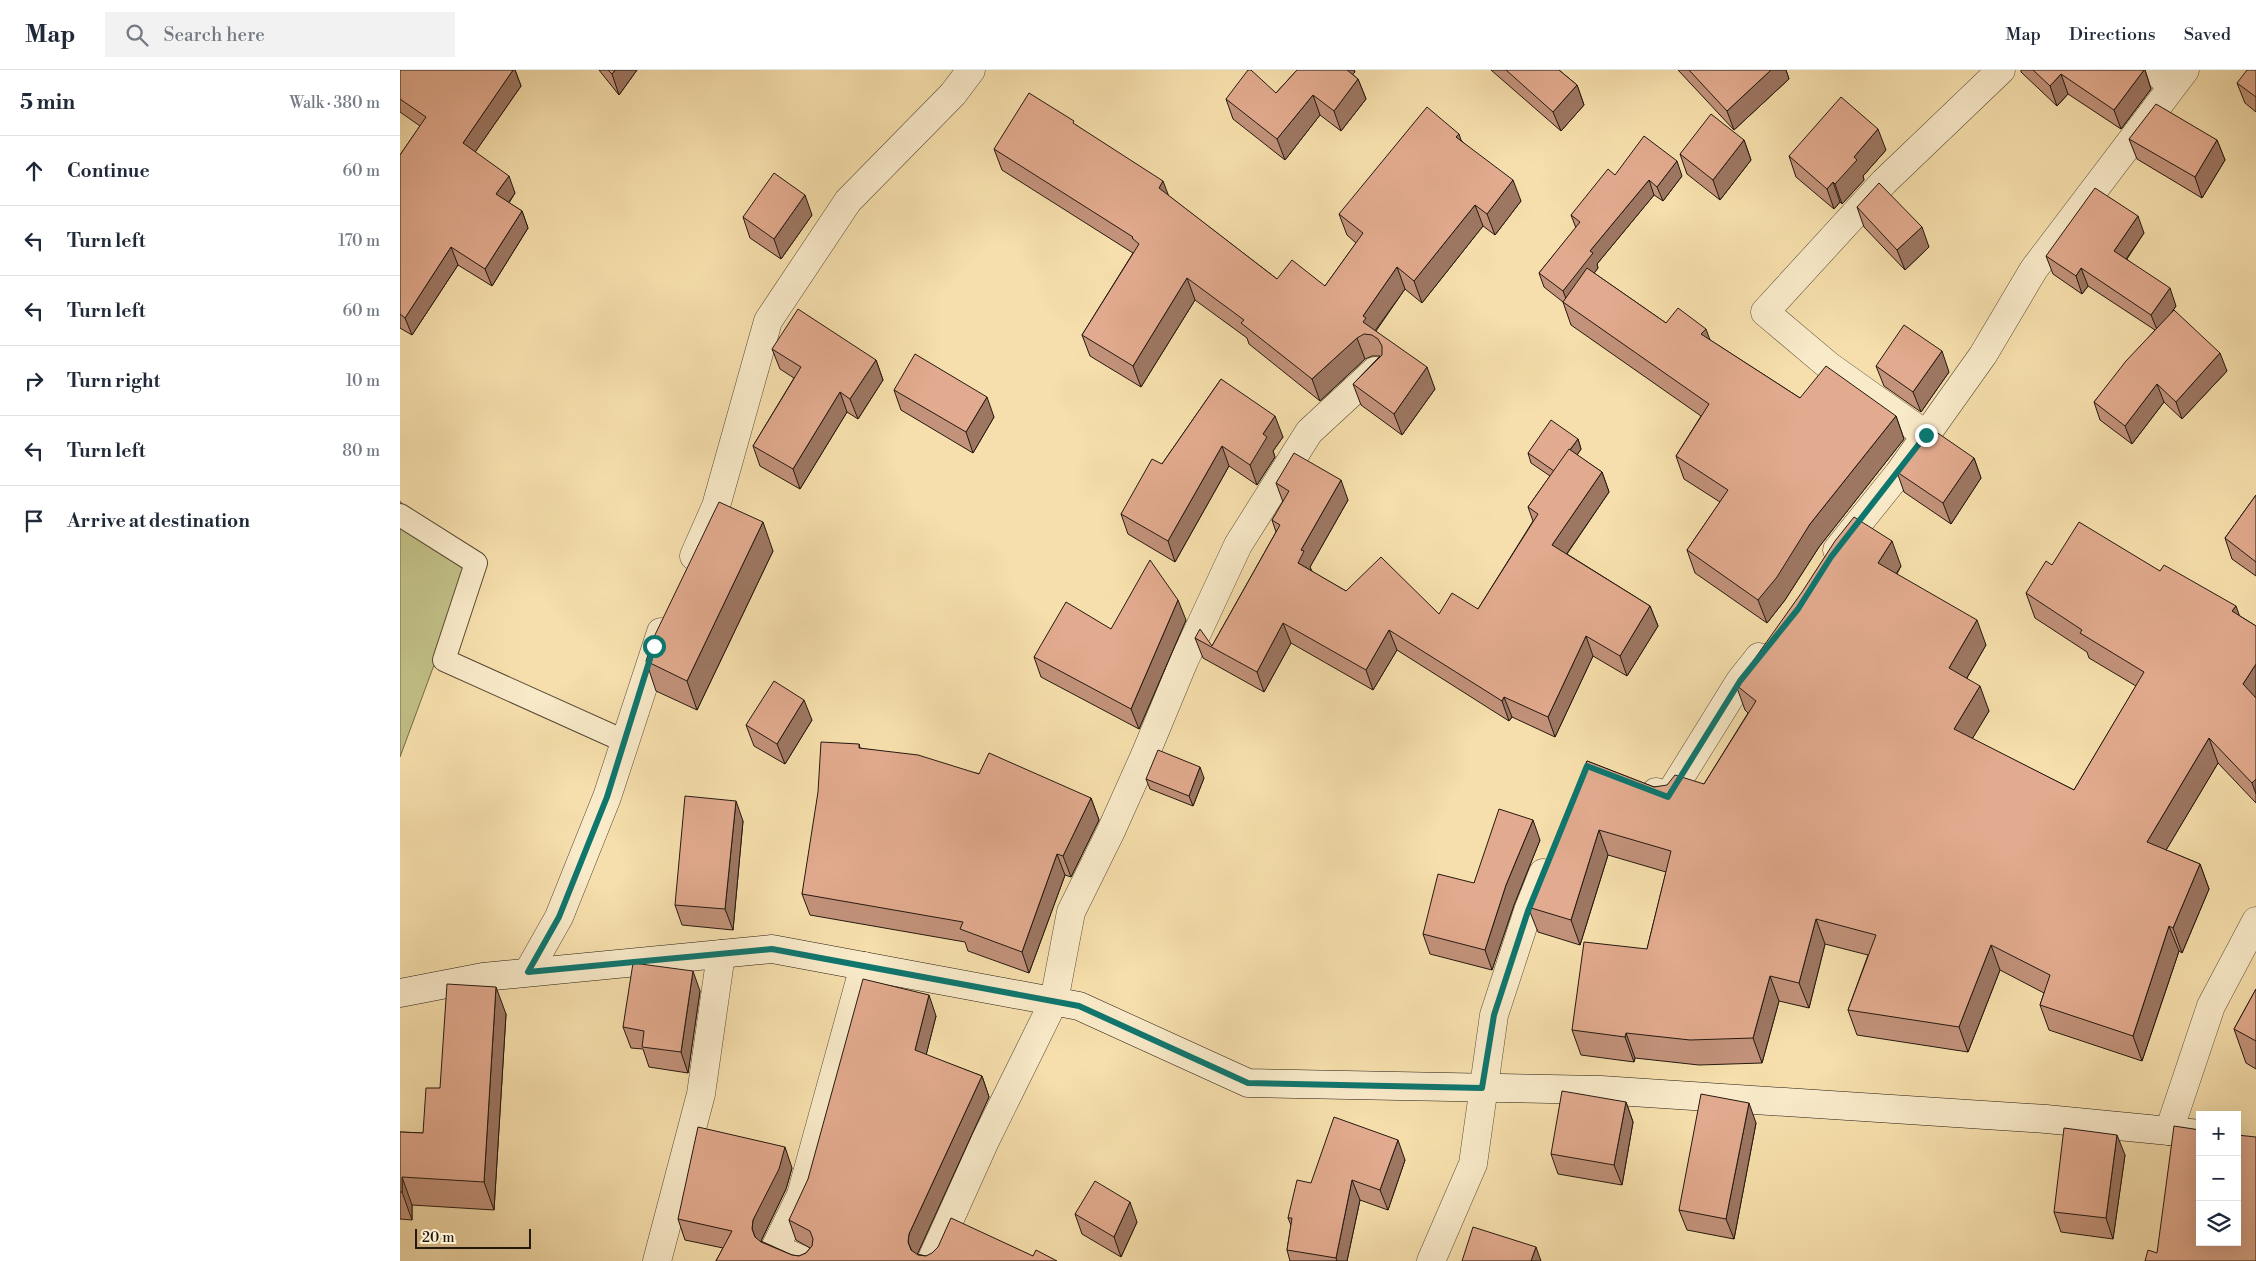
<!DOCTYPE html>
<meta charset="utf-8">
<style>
:root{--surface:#fff;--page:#f2f2f3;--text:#1f2937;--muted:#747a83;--line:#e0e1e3}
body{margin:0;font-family:"Libre Bodoni",serif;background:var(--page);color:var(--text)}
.controls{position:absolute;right:15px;bottom:15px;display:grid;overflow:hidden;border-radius:0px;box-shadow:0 5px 20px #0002}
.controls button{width:45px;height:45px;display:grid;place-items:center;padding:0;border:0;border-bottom:1px solid var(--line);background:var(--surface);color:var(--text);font:25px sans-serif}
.scale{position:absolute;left:15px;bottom:12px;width:116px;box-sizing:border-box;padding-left:5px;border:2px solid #241910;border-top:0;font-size:14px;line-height:18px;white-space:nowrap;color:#241910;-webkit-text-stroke:4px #f9eac9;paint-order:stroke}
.stop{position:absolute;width:15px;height:15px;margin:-11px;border:4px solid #0f766e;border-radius:50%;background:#fff}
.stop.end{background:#0f766e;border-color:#fff;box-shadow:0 1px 5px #0008}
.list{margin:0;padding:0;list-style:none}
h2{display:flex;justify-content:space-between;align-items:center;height:65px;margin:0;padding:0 20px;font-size:21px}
h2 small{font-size:16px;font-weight:400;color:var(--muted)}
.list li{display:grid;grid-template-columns:32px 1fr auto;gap:15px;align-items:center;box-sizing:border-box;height:70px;padding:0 20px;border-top:1px solid var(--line)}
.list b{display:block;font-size:19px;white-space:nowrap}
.list em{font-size:16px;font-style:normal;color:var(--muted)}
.icon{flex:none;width:28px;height:28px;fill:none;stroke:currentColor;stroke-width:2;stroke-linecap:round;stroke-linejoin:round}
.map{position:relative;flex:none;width:1856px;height:1191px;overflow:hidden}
header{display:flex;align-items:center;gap:30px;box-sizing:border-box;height:70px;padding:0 25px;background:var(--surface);border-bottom:1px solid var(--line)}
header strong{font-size:24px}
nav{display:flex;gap:28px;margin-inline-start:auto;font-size:18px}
.search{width:350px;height:45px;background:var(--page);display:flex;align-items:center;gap:12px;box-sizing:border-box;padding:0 18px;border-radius:0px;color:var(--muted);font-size:19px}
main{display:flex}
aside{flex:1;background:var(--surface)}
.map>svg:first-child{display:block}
.green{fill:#c1c086;stroke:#726c4b}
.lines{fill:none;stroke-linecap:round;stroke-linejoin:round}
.lane-casing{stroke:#584a37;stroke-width:24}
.street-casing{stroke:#584a37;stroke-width:29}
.secondary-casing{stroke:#241910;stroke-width:29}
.lane{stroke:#f9eac9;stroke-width:22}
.street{stroke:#f9eac9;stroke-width:28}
.secondary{stroke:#f9eac9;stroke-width:28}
.wall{fill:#c2927a;stroke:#241910}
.shaded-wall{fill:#9e7763;stroke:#241910}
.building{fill:#e2aa8e;stroke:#241910}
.route{stroke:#0f766e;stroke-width:6}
</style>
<header>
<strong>Map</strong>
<div class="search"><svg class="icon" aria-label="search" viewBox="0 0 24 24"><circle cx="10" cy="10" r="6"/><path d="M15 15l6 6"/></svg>Search here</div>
<nav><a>Map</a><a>Directions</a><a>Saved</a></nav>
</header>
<main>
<aside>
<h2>5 min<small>Walk · 380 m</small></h2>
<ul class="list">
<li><svg class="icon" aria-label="ahead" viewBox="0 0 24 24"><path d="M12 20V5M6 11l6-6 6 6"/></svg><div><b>Continue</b></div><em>60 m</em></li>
<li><svg class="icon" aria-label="left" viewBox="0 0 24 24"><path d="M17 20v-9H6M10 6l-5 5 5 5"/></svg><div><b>Turn left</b></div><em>170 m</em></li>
<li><svg class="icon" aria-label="left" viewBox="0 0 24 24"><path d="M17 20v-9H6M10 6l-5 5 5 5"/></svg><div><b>Turn left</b></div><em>60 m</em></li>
<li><svg class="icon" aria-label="right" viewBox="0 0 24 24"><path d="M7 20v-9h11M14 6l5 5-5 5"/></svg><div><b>Turn right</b></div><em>10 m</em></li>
<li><svg class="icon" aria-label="left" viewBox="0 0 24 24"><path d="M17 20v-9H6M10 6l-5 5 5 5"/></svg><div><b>Turn left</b></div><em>80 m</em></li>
<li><svg class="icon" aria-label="arrive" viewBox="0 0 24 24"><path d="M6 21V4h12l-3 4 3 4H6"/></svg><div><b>Arrive at destination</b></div></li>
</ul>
</aside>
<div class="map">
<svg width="1856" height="1191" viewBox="0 0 1856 1191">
<rect width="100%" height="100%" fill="#f6dfac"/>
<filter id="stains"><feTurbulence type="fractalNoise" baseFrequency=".004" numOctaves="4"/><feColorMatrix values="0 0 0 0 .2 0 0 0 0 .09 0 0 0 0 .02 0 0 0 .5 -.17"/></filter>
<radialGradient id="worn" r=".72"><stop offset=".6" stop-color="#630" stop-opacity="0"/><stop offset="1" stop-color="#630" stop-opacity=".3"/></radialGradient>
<polygon class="green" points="0,431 68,503 0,687"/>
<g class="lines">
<g class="lane-casing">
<polyline id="lane" points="0,445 76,493 44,590 224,671"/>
</g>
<g class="street-casing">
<g id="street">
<polyline points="1753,0 1772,15"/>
<polyline points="1526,365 1429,296 1365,242 1484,112 1601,0"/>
<polyline points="1437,480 1499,403 1583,285 1634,199 1785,0"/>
<polyline points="294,486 316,436 368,251 448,131 553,24 571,0"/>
<polyline points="1256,722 1268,727 1340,611 1359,587"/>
<polyline points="128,902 159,847 207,727 261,562"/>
<polyline points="1769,1061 1811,936 1856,851"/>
<polyline points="257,1191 301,1024 321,884"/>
<polyline points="405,1191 375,1178 401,1125 464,896"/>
<polyline points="531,1191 585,1071 654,931 671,842 711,761 745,685 784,591 838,475 909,362 975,301"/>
<polyline points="1031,1191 1073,1094 1094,945 1128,841 1143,803"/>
</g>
</g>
<g class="secondary-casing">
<polyline id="secondary" points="0,923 83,907 372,879 679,936 848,1013 1201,1020 1646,1049 1800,1064"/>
</g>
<use href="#lane" class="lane"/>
<use href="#street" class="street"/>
<use href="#secondary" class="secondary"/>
</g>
<g class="wall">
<polygon points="0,0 115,0 121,16 75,82 115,123 109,133 122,141 128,158 92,216 58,195 12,265 0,258 0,85 20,56 0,42"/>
<polygon points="199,0 237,0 219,25"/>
<polygon points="897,0 954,0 955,2 952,4 958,9 966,29 941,61 920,45 885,90 833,49 826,29 876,23"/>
<polygon points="1091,0 1159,0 1177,15 1184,35 1161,61"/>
<polygon points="1278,0 1386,0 1389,9 1334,60"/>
<polygon points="1621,0 1745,0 1751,19 1721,59 1668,24 1657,36 1621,2"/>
<polygon points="1856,0 1856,42 1845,33 1837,13"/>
<polygon points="676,55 877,209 925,216 956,173 947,165 939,144 1061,70 1121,131 1095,165 1083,156 1022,233 1005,219 976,261 1035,319 1002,365 961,335 953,314 980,286 972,286 965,289 920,331 849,274 847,268 795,230 741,317 690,286 682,265 733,183 602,100 594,79"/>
<polygon points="1729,69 1817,70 1825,90 1802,128 1737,89"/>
<polygon points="1344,70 1351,90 1320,130 1287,104 1280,84"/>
<polygon points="1486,80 1463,106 1464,110 1442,134 1440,132 1434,139 1396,107 1389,86"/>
<polygon points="1215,105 1282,106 1263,131 1254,125 1197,194 1198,198 1194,203 1266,253 1310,270 1400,328 1496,346 1504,369 1419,477 1385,530 1367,553 1295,503 1287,480 1320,432 1284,409 1276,386 1301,346 1171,255 1163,232 1144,217 1139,203 1176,158 1171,145"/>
<polygon points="1457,137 1529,177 1505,200 1464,157"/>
<polygon points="412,145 381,189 350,168 343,147"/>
<polygon points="1744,163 1727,189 1776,236 1772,242 1827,301 1782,349 1764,332 1732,374 1700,350 1694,332 1755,260 1688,216 1682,224 1653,204 1646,186"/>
<polygon points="372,279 476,290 483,310 458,349 447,342 400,419 360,396 353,376 394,308 380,299"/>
<polygon points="1476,296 1549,302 1521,342 1484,316"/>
<polygon points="821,309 883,367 873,381 875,387 857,415 829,396 775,492 728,464 721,444 762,394"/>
<polygon points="494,320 594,347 573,383 501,340"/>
<polygon points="1178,369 1181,379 1177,385 1202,402 1209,422 1167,484 1250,536 1258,556 1227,606 1193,586 1155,667 1112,647 1109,651 997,580 973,620 891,573 864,622 803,588 795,568 812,576 876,462 872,450 883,432 876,413 948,430 910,497 911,501 946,521 1039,544 1078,539 1133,451 1128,437 1150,406 1131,393 1128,383"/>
<polygon points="1574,388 1581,408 1551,454 1504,422 1497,402"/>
<polygon points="1856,425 1856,506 1832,489 1825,468"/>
<polygon points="373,481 297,640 256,621 246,591"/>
<polygon points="1652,495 1760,501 1840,546 1856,556 1856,733 1818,693 1766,780 1800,794 1809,819 1782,883 1779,881 1742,991 1649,960 1640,935 1644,923 1600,900 1568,982 1457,965 1448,940 1468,885 1425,874 1409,938 1379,931 1362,993 1299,995 1235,988 1234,992 1181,985 1172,960 1247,879 1266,802 1208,785 1180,875 1138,862 1128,837 1187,691 1254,717 1304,714 1348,643 1345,640 1336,615 1501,496 1497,504 1586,575 1567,608 1589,641 1572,669 1674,720 1736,616 1689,588 1687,582 1635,548 1626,523"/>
<polygon points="786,550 739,659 641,607 634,587"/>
<polygon points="412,650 385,694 354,676 346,655"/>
<polygon points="459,674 460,678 691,728 699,750 671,807 665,805 629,903 568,881 565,872 410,845 402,824"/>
<polygon points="804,708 793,736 750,719 746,709"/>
<polygon points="343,751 333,860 282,855 275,835"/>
<polygon points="1140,770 1114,835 1092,900 1030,884 1023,864 1074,813"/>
<polygon points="1856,919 1856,999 1846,993 1834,959"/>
<polygon points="300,921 288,1003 249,997 243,979 231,978 223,957"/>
<polygon points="106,944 94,1140 12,1135 12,1150 0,1149 0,1062 23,1063 40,1018"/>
<polygon points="536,946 526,985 582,1006 589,1027 517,1184 526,1186 633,1186 316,1191 323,1178 285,1170 278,1149 392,1098 386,1119 361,1171 392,1185 399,1186 406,1183 410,1178 396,1170 389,1150"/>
<polygon points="1226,1032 1233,1052 1222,1115 1158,1104 1151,1084"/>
<polygon points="1356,1053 1334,1169 1287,1160 1279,1140"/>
<polygon points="1725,1085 1713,1169 1661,1162 1654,1142"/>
<polygon points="1005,1090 988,1140 960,1130 947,1191 890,1191 887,1180 891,1155 888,1148 911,1113"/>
<polygon points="675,1144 737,1152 721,1187 682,1164"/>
</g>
<g class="shaded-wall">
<polygon points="113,0 115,0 121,16 69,91 63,73"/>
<polygon points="215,0 237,0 219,25 212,4"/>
<polygon points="940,0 954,0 955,2 945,13"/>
<polygon points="1371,0 1386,0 1389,9 1334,60 1327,41"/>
<polygon points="1744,0 1745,0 1751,19 1721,59 1714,40"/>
<polygon points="1661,4 1668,24 1657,36 1650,16"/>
<polygon points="958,9 966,29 941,61 934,41"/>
<polygon points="1177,15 1184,35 1161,61 1153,42"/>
<polygon points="913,25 920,45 885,90 877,69"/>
<polygon points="1478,59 1486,80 1463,106 1464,110 1442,134 1435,114 1454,87"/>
<polygon points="1059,64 1066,85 1056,67"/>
<polygon points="1344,70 1351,90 1320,130 1313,110"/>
<polygon points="1817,70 1825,90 1802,128 1795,107"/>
<polygon points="1277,91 1282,106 1263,131 1257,117"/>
<polygon points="109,106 115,123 102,142 96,124"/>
<polygon points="1113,110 1121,131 1095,165 1087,144"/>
<polygon points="1249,110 1254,125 1197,194 1198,198 1169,236 1163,221 1190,181"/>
<polygon points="763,111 771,132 759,118"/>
<polygon points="1433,112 1440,132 1434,139 1427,119"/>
<polygon points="405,125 412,145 381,189 374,169"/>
<polygon points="1075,135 1083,156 1022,233 1014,211"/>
<polygon points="122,141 128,158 92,216 85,199"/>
<polygon points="1738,146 1744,163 1720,198 1714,181"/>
<polygon points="1522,157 1529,177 1505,200 1497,180"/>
<polygon points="51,177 58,195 12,265 5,248"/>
<polygon points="997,197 1005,219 972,265 963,252 963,246"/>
<polygon points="1681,198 1688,216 1682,224 1676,206"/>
<polygon points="787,208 795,230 741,317 733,296"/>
<polygon points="1770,218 1776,236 1758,262 1751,245"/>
<polygon points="1306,259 1314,281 1301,264"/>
<polygon points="957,268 965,289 920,331 912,309"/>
<polygon points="1542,281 1549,302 1521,342 1513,322"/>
<polygon points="1820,283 1827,301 1782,349 1776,332"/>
<polygon points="476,290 483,310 458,349 450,329"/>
<polygon points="1027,297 1035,319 1002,365 994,344"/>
<polygon points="1757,314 1764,332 1732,374 1725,356"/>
<polygon points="440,322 447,342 400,419 393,399"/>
<polygon points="587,327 594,347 573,383 566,362"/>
<polygon points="875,346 883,367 873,381 875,387 857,415 850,395 863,364"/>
<polygon points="1496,346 1504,369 1419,477 1385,530 1367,553 1358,530 1410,454"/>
<polygon points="1178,369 1181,379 1159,412 1155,401"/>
<polygon points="822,376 829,396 775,492 768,471"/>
<polygon points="1574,388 1581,408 1551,454 1543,433"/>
<polygon points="1202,402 1209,422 1159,495 1152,475"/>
<polygon points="941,410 948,430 910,497 912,501 898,493 901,480"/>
<polygon points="363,452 373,481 297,640 287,611"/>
<polygon points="1492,471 1501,496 1487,518 1478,493"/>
<polygon points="778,530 786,550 739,659 731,639"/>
<polygon points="1250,536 1258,556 1227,606 1220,586"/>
<polygon points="1836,536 1845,561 1832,541"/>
<polygon points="1577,550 1586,575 1558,623 1549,598"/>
<polygon points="883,553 891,573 864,622 857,602"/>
<polygon points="989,560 997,580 973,620 966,600"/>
<polygon points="1186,566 1193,586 1155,667 1148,647"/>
<polygon points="1856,594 1856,633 1843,614"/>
<polygon points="1580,616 1589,641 1563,684 1554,659"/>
<polygon points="1104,627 1112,647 1109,651 1102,631"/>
<polygon points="404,630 412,650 385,694 377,674"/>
<polygon points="1809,668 1818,693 1756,797 1747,772"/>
<polygon points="800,697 804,708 793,736 789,726"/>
<polygon points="1856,709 1856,724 1852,713"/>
<polygon points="691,728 699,750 671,807 663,786"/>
<polygon points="336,731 343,751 333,860 325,839"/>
<polygon points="1133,750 1140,770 1114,835 1092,900 1085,880 1106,815"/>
<polygon points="1199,760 1208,785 1180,875 1171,850"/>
<polygon points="657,784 665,805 629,903 622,882"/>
<polygon points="1800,794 1809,819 1782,883 1773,858"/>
<polygon points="1416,849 1425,874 1409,938 1399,913"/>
<polygon points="1769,856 1779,881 1742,991 1733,966"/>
<polygon points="1591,875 1600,900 1568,982 1559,957"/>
<polygon points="293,901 300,921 288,1003 281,982"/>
<polygon points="1370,906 1379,931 1362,993 1353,968"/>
<polygon points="96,917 106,944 94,1140 84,1112"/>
<polygon points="529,925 536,946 522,1001 515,980"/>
<polygon points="1226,963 1235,988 1234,992 1225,967"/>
<polygon points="582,1006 589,1027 517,1185 516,1191 508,1172 509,1164"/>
<polygon points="1226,1032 1233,1052 1222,1115 1214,1095"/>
<polygon points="1349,1033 1356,1053 1334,1169 1326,1149"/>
<polygon points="1717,1065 1725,1085 1713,1169 1706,1148"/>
<polygon points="998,1070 1005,1090 988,1140 980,1120"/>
<polygon points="385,1077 392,1098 386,1119 361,1171 360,1180 352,1159 353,1150"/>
<polygon points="2,1107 12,1135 12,1150 2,1122"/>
<polygon points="952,1110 960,1130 947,1191 937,1191 936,1188"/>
<polygon points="730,1132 737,1152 721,1187 714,1167"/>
<polygon points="1136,1177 1141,1191 1131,1191"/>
</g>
<g class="building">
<polygon points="0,0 113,0 63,73 109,106 96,124 122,141 85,199 51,177 5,248 0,244 0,85 26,47 0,29"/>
<polygon points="208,0 215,0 212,4"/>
<polygon points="848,0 851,0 876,23 897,0 947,0 958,9 934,41 913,25 877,69 826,29"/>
<polygon points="1106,0 1159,0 1177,15 1153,42"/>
<polygon points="1289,0 1371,0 1327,41"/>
<polygon points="1633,0 1744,0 1714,40 1661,4 1650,16"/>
<polygon points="1847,0 1856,0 1856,27 1837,13"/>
<polygon points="629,23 674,51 673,53 763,111 759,118 877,209 892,190 925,216 963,163 939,144 1027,37 1059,64 1056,67 1113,110 1087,144 1075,135 1014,211 997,197 963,246 966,248 963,252 1027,297 994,344 953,314 982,285 982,276 978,269 972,265 964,264 957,268 912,309 841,253 844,250 787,208 733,296 682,265 739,174 732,168 733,167 594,79"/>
<polygon points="1441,27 1478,59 1454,87 1457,90 1435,114 1433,112 1427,119 1389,86"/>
<polygon points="1756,34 1817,70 1795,107 1729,69"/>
<polygon points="1311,44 1344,70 1313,110 1280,84"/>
<polygon points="1244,66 1277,91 1257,117 1249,110 1190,181 1193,183 1163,221 1139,203 1180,152 1171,145 1208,99 1215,105"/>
<polygon points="374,103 405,125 374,169 343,147"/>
<polygon points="1479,113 1522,157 1497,180 1457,137"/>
<polygon points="1695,118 1738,146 1714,181 1770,218 1751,245 1681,198 1676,206 1646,186"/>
<polygon points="1187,198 1266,253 1278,238 1306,259 1301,264 1400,328 1426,296 1496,346 1410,454 1377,507 1358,530 1287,480 1328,420 1276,386 1309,334 1163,232"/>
<polygon points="398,239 476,290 450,329 440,322 393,399 353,376 401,297 372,279"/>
<polygon points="1774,240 1820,283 1776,332 1757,314 1725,356 1694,332 1726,291"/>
<polygon points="1504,255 1542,281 1513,322 1476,296"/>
<polygon points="515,284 587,327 566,362 494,320"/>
<polygon points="821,309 875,346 863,364 867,367 850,395 822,376 768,471 721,444 752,389 762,394"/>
<polygon points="1151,350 1178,369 1154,401 1128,383"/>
<polygon points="1529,357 1574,388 1543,433 1497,402"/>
<polygon points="1169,379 1202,402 1152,475 1250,536 1220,586 1186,566 1148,647 1104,627 1102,631 989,560 966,600 883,553 857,602 795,568 800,559 812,576 880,455 872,450 889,421 876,413 894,383 941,410 901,480 904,481 898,493 946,521 981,487 1039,544 1052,523 1078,539 1138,444 1128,437"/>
<polygon points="1856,425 1856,492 1825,468"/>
<polygon points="319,432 363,452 287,611 246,591 253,569"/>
<polygon points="1454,447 1492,471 1478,493 1577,550 1549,598 1580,616 1554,659 1674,720 1744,602 1680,563 1682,560 1626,523 1646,491 1652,495 1679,452 1760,501 1764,495 1836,536 1832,541 1856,556 1856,594 1843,614 1856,628 1856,709 1852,713 1809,668 1747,772 1800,794 1773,858 1769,856 1733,966 1640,935 1650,905 1591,875 1559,957 1448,940 1476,865 1416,849 1399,913 1370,906 1353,968 1290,970 1226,963 1225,967 1172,960 1184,872 1247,879 1271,781 1199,760 1171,850 1128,837 1187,691 1254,717 1267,715 1275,705 1304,714 1356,631 1336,615 1402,522 1435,471"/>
<polygon points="750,490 778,530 731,639 634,587 666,532 711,559"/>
<polygon points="374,611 404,630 377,674 346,655"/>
<polygon points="421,672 459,674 459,678 518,685 579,704 589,683 691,728 663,786 657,784 622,882 560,859 563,852 402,824 418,722"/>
<polygon points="758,680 800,697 789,726 746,709"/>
<polygon points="285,726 336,731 325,839 275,835"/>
<polygon points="1099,739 1133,750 1106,815 1085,880 1023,864 1038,804 1074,813"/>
<polygon points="233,893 293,901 281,982 242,977 244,961 223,957"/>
<polygon points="463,909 529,925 515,980 582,1006 509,1164 508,1172 511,1180 518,1185 526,1186 532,1183 538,1177 551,1148 633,1186 636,1180 657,1191 316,1191 332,1161 278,1149 298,1057 385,1077 379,1099 353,1150 352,1159 355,1167 361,1172 392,1185 399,1186 406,1183 412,1176 413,1169 410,1161 389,1150 408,1109"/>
<polygon points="47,914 96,917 84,1112 2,1107 2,1122 0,1122 0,1062 23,1063 26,1018 40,1018"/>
<polygon points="1856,919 1856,971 1834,959"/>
<polygon points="1162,1021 1226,1032 1214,1095 1151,1084"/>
<polygon points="1301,1024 1349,1033 1326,1149 1279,1140"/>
<polygon points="934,1047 998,1070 980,1120 952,1110 936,1188 887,1180 892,1148 888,1148 897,1110 911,1113"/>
<polygon points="1774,1056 1800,1060 1800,1172 1837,1172 1837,1065 1856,1067 1856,1191 1745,1191 1748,1180 1757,1183"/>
<polygon points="1664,1058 1717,1065 1706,1148 1654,1142"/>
<polygon points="695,1111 730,1132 714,1167 675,1144"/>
<polygon points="1073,1157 1136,1177 1131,1191 1062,1191"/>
</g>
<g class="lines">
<polyline class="route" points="254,576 207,727 159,847 128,902 372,879 679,936 848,1013 1082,1018 1094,945 1128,841 1187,696 1268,727 1340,611 1398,539 1431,487 1526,365"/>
</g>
<rect width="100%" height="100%" filter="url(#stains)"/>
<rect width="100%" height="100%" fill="url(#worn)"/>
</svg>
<div class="controls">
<button>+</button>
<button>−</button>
<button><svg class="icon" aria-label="layers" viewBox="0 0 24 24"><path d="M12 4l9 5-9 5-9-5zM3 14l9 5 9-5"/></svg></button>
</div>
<div class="scale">20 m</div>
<div class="stop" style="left:254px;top:576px"></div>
<div class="stop end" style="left:1526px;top:365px"></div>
</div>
</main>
